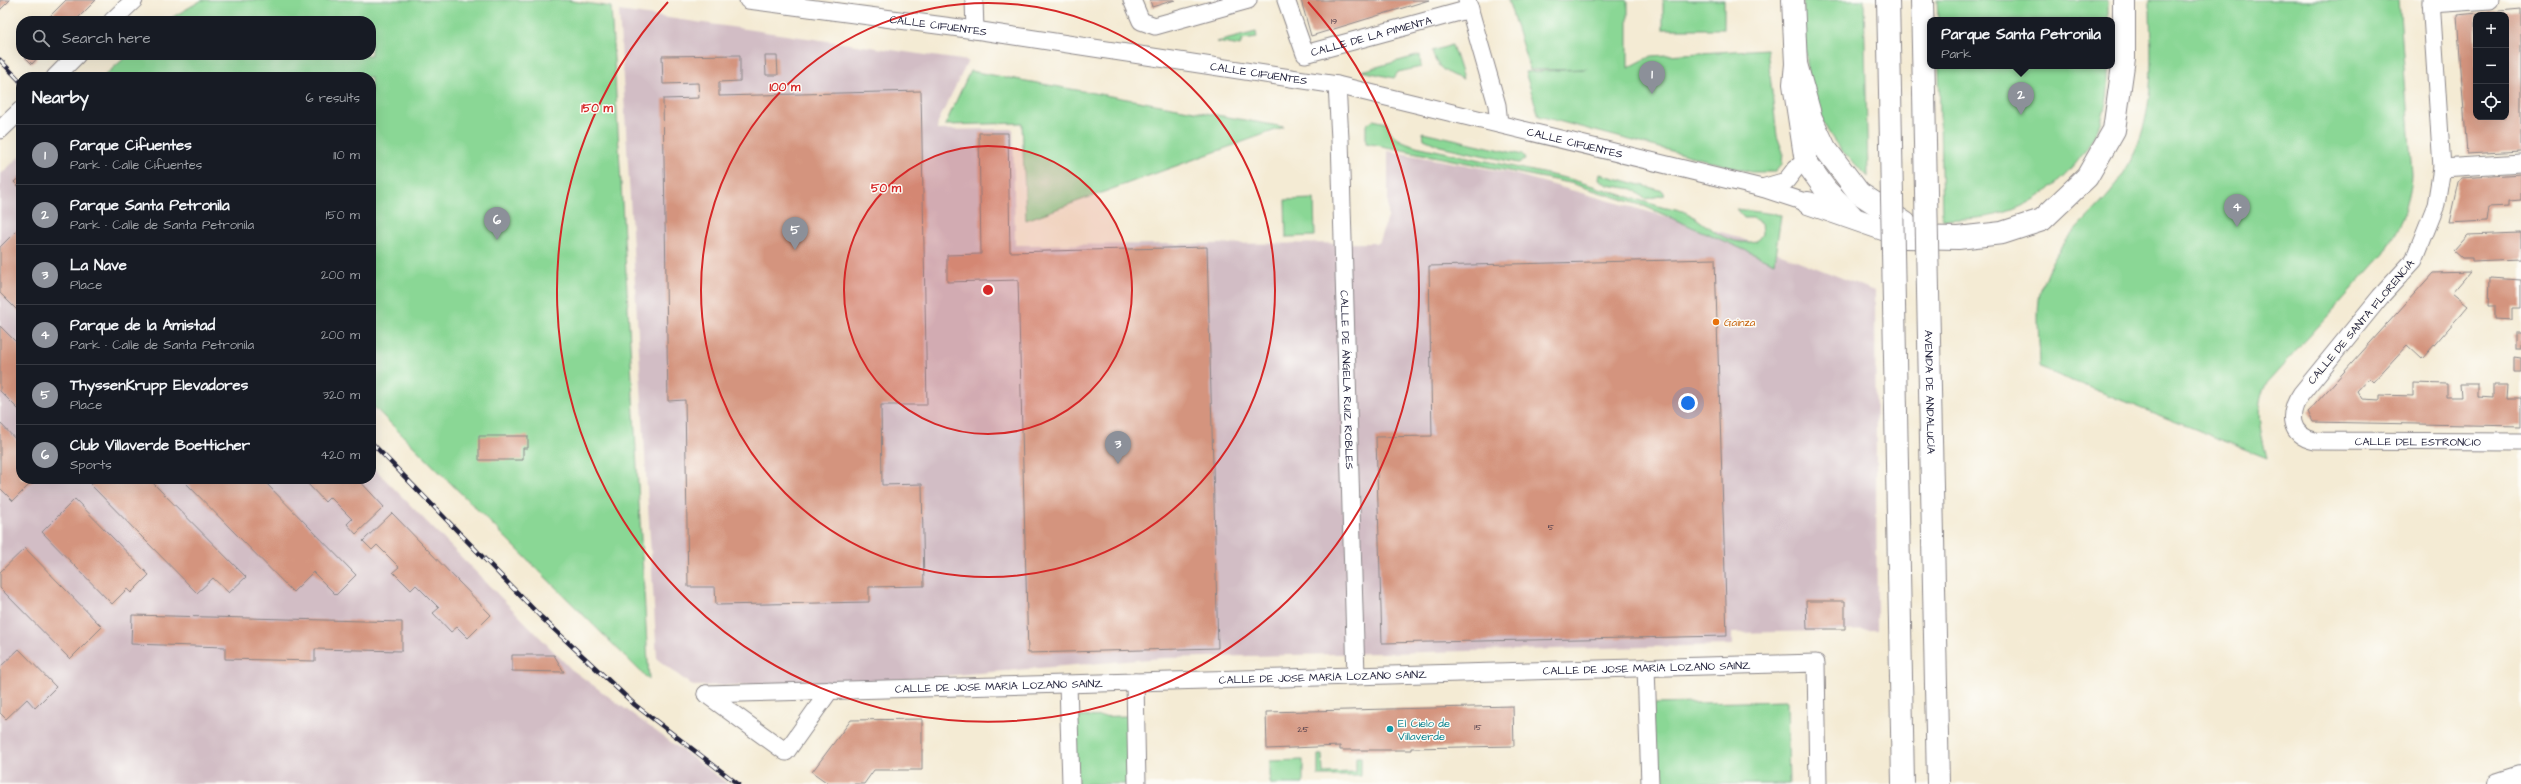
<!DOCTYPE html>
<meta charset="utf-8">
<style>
:root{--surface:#171b24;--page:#20242c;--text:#f1f3f6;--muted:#9ea1a6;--line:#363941;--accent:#8c9099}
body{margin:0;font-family:"Architects Daughter",sans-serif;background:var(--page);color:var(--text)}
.controls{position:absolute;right:12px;top:12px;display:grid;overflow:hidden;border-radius:8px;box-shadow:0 4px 16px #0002}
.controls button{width:36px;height:36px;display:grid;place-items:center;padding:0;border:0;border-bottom:1px solid var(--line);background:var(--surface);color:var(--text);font:20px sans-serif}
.you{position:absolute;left:1688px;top:403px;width:14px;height:14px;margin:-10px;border:3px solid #fff;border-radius:50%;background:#1a73e8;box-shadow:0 0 0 6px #1a73e833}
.badge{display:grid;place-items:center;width:26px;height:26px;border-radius:50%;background:var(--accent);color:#fff;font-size:13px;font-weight:700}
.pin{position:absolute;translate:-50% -33px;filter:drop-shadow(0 1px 2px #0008)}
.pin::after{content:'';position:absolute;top:21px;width:14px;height:12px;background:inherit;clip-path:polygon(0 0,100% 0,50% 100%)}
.popup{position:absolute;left:1927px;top:17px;width:188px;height:52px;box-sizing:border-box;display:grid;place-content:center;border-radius:8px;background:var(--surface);filter:drop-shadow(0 1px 3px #0005);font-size:13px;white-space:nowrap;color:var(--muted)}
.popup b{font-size:15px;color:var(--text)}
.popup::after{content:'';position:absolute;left:50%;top:100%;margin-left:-8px;border:8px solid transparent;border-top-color:var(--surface)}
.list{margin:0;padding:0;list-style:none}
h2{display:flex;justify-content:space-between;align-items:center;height:52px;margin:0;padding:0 16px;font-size:17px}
h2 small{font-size:13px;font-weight:400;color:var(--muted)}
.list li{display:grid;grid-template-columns:26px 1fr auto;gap:12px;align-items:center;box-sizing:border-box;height:60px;padding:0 16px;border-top:1px solid var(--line)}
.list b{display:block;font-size:15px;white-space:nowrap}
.list p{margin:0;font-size:13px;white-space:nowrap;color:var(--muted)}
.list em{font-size:13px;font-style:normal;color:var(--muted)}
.icon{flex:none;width:22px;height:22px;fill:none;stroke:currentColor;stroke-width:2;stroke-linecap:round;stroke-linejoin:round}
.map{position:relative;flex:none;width:2521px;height:784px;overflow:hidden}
.search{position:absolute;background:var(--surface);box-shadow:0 4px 16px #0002;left:16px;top:16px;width:360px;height:44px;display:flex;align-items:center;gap:10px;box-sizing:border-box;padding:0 14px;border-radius:16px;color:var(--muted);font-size:15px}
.panel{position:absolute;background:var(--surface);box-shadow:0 4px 16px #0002;left:16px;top:72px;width:360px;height:412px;border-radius:16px}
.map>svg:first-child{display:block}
.industrial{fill:#d2bdc5}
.green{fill:#8ad795;stroke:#567c68}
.building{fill:#d4947e;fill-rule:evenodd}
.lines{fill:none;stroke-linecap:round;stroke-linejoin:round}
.street-casing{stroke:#8b8688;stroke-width:19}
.secondary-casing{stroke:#8b8688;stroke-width:24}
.primary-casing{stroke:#8b8688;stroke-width:24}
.street{stroke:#fff;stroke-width:17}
.secondary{stroke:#fff;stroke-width:22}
.primary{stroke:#fff;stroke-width:22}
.rail-casing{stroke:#22223b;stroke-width:4.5}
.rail{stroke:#fdfcf7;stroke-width:3;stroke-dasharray:9;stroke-linecap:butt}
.primary-bridge-casing{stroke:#8b8688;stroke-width:24;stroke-linecap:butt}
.primary-bridge{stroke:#fff;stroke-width:22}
.ring{fill:none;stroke:#d62828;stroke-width:2}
.food-dot{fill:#e8710a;stroke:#fdfcf7;stroke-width:1.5}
.culture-dot{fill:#0f9aa8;stroke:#fdfcf7;stroke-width:1.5}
.labels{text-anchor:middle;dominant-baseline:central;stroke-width:3;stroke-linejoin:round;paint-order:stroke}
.number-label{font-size:9px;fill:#4e3e4c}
.street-label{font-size:11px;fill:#22223b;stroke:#fdfcf7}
.food-label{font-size:11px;fill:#c56008;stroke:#fdfcf7;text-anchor:start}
.culture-label{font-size:11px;fill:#0d838f;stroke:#fdfcf7;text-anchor:start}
.centre{fill:#d62828;stroke:#fdfcf7;stroke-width:2}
.ring-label{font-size:12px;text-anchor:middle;font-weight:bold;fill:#d62828;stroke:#fdfcf7;stroke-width:3;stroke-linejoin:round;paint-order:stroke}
</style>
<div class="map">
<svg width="2521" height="784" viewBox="0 0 2521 784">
<rect width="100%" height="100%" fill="#fdfcf7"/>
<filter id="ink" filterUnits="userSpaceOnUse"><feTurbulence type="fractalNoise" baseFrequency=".025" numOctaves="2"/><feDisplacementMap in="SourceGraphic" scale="8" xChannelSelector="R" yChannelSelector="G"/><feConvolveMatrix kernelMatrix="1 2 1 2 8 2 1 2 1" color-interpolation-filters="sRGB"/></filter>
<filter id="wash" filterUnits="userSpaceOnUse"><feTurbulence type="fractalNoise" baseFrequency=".012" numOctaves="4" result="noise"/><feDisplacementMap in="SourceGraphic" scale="16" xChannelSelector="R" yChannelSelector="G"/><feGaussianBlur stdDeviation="0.9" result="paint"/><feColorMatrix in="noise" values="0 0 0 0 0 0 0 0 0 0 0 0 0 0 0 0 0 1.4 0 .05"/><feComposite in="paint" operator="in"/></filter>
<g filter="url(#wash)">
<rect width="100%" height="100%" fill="#f4ebd4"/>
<g class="industrial">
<polygon points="619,11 968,61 938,122 937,130 1013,129 1015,245 1378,243 1388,218 1388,151 1510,173 1735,236 1875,291 1877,630 1732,633 1732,645 1162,658 869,682 693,686 657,659"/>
<polygon points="21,155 21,479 371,479 371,465 571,669 728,784 0,784 0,175"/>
</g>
<g class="green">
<polygon points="202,0 566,0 611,7 649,680 371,404 371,77 103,77 128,55 371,55 371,21 166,21"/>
<polygon points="1508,0 1628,0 1628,68 1651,56 1767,49 1777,136 1783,152 1782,164 1775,172 1751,172 1539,116 1525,72 1587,69 1530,70"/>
<rect x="1663" y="0" width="61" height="29"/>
<path d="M1803 0H1864L1868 177C1857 165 1842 153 1833 139 1805 98 1805 47 1803 0Z"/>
<polygon points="1937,0 2108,0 2108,20 1938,20"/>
<path d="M2150 0H2399L2412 174C2411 202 2398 231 2384 254L2267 383C2253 406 2261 433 2267 458L2040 368C2040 345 2035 310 2041 289 2055 241 2082 227 2111 192 2122 178 2131 161 2138 144 2156 98 2150 48 2150 0Z"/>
<polygon points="1256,32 1257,38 1242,40 1240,46 1217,42"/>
<path d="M1452 45 1463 79C1448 75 1435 67 1432 51Z"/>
<polygon points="1420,55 1421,67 1398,72 1394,78 1362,71"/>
<path d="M1939 66H2108C2108 78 2109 91 2106 103 2096 152 2051 200 2003 213 1983 219 1962 219 1942 220Z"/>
<polygon points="970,71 1284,127 1026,220 1022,123 945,125"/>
<path d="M1373 120 1387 123C1390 138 1404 142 1416 146L1570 179 1665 208C1702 207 1714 250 1757 241L1762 234 1761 223 1753 218H1744L1736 209 1781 215 1774 263 1644 206 1570 183 1366 143V125Z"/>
<polygon points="1423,132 1523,155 1525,160 1518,163 1440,146 1424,139"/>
<polygon points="1600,174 1663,191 1665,195 1645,199 1633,189 1607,185 1599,179"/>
<polygon points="1314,199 1315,236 1286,237 1285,200"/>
<polygon points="1787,701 1789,784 1654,784 1652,704"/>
<polygon points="1131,716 1132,784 1075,784 1073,717"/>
<polygon points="1318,755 1322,755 1323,773 1356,772 1356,757 1361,757 1361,776 1318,776"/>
<polygon points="1303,760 1303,784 1270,784 1270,761"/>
</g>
<g id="blocks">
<g class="building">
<polygon points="0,0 10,0 0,10"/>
<polygon points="66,0 96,0 75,21 45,21"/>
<polygon points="1150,0 1175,0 1152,7"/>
<polygon points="1301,0 1429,0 1311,36"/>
<path d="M2521 9V151L2467 154 2457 15ZM2476 15H2506V117H2476Z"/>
<polygon points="21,44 21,53 17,48"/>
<polygon points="23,55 40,55 32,64"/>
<polygon points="740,55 740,81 719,82 719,96 921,91 927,405 881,405 882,485 922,484 924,586 869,587 869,602 716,605 715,587 688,587 685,400 668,401 663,99 699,98 698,83 663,84 662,56"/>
<polygon points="765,56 777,56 778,75 766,75"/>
<polygon points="979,133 1008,133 1010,252 1207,247 1218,648 1028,653 1018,280 947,282 947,255 981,254"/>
<polygon points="2521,174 2521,200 2509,201 2509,206 2488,207 2486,221 2449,223 2458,182 2461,178"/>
<polygon points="21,176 21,189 14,182"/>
<polygon points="18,229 21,233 21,314 0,293 0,247"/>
<polygon points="2521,233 2521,259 2472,261 2472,258 2462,258 2454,251 2468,235"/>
<polygon points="1715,259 1727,636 1382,643 1376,437 1432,436 1429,266"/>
<polygon points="2470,272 2452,293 2468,306 2422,359 2407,345 2373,382 2369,378 2357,391 2362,399 2380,400 2380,395 2413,396 2413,383 2447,384 2447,397 2461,397 2460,384 2478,384 2478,397 2493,398 2493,385 2507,385 2506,398 2521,398 2521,426 2313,422 2308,412 2433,273"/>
<polygon points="2490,278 2521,280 2521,308 2512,308 2512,320 2495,319 2495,306 2489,306"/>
<polygon points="0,326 21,347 21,412 0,391"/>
<rect x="2515" y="333" width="6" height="15"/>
<polygon points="2514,357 2521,358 2521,372 2514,372"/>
<polygon points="0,423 21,445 21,479 35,479 13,501 0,488"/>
<polygon points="479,436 528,436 528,448 523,448 523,460 479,460"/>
<polygon points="97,479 149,479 246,577 229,593 213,578 197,593 91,485"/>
<polygon points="182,479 262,479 356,575 336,595 313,572 293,592"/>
<polygon points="311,479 358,479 384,507 356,534 347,524 352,519 330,497 325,502 307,483"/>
<polygon points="75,499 149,575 131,593 127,589 112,604 42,532"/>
<polygon points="392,513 491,615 468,638 457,627 451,632 433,613 439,608 416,585 411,590 393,572 399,567 377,545 372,550 363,541"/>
<polygon points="25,548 102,627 70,659 0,588 0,572"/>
<polygon points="1806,601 1845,601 1845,629 1807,629"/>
<polygon points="132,615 402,622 402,651 315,649 315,661 225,659 225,647 131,644"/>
<polygon points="19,649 56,687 35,708 27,699 6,719 0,713 0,667"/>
<polygon points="512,655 554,655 564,672 512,671"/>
<polygon points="1513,706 1514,746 1411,748 1411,750 1340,750 1340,746 1267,749 1266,712"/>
<polygon points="922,719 922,770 874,770 864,784 829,784 812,772 851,720"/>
</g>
</g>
</g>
<g filter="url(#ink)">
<use href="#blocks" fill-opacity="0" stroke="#8b8688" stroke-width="1"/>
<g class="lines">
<g class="street-casing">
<g id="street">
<path id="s1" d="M748 0 975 30 1337 85 1762 188 1808 203"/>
<polyline points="974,0 975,30"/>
<polyline points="1132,0 1141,21 1155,26 1248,0"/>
<path id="s2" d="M1286 0 1305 54 1470 9"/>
<polyline points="1467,0 1497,105 1499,124"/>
<path id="s3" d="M2431 0 2442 168 2436 205 2414 260 2381 296 2301 394C2288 413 2288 435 2315 441L2521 442"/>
<polyline points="2431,4 2490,0"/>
<polyline points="112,21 134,0"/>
<polyline points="55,77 77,55"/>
<path id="s4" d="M1337 85 1340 139 1356 676"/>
<polyline points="0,130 21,110"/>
<polyline points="2442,168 2521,163"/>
<polyline points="1762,188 1786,181 1796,168 1806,162"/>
<polyline points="1646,667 1650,784"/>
<polyline points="1135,682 1137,784"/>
<polyline points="1068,684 1071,784"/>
<path id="s5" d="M706 694 1816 663 1818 784"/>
<polyline points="706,694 786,752 830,690"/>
</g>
</g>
<g class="secondary-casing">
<g id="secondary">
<polyline points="1793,0 1796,64 1794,84 1806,162 1826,190 1851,215"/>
<polyline points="1796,64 1811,118 1825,148 1859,193 1905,223"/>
<polyline points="1808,203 1906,237 1958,238 2002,233 2042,220 2087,177 2114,130 2124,58 2124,0"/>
<polyline points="2499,784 2521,777"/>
</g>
</g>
<g class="primary-casing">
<g id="primary">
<polyline points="1888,0 1890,91"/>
<polyline points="1922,0 1924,93"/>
</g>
</g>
<use href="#street" class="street"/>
<use href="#secondary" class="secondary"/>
<use href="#primary" class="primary"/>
<g class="rail-casing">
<g id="rail">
<polyline points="0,60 21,82"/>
<polyline points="371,442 541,617 635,705 738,784"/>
</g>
</g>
<use href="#rail" class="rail"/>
<g class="primary-bridge-casing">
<g id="primary-bridge">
<polyline points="1890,91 1903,784"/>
<path id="s6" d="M1924 93 1938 784"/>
</g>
</g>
<use href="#primary-bridge" class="primary-bridge"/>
</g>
</g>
<circle cx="988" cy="290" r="144" fill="#d62828" fill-opacity=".12"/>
<g class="ring">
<circle cx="988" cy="290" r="144"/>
<circle cx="988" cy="290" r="287"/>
<path d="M1308 2A431 431 0 1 1 668 2"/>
</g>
<circle class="food-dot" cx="1716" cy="322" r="4"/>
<circle class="culture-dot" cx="1390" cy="729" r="4"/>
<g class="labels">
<g class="number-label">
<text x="1334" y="21">19</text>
<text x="1551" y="527">5</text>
<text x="1478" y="727">15</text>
<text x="1303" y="729">25</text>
</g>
<g class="street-label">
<text stroke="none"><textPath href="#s1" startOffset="192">CALLE CIFUENTES</textPath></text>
<text stroke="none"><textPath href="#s2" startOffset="126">CALLE DE LA PIMIENTA</textPath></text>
<text stroke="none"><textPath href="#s1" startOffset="516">CALLE CIFUENTES</textPath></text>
<text stroke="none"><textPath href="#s1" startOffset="840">CALLE CIFUENTES</textPath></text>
<text transform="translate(2361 322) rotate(-50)">CALLE DE SANTA FLORENCIA</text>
<text stroke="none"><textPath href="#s4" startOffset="295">CALLE DE ÁNGELA RUIZ ROBLES</textPath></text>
<text stroke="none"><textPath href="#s6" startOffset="299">AVENIDA DE ANDALUCÍA</textPath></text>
<text stroke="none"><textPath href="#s3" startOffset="604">CALLE DEL ESTRONCIO</textPath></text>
<text stroke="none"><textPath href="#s5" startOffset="941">CALLE DE JOSE MARÍA LOZANO SAINZ</textPath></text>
<text stroke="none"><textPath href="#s5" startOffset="617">CALLE DE JOSE MARÍA LOZANO SAINZ</textPath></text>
<text stroke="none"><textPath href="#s5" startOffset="293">CALLE DE JOSE MARÍA LOZANO SAINZ</textPath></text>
</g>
<g class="food-label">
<text x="1724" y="322">Gainza</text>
</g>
<g class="culture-label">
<text x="1398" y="723">El Cielo de<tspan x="1398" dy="13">Villaverde</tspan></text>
</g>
</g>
<circle cx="988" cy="290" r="6" class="centre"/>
<g class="ring-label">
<text x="785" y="91">100 m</text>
<text x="597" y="112">150 m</text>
<text x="886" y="192">50 m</text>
</g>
</svg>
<div class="controls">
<button>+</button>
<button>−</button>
<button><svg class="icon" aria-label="locate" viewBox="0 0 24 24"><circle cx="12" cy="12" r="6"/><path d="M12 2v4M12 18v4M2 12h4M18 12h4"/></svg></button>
</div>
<div class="you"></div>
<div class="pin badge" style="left:1652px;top:94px">1</div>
<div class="pin badge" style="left:2021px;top:115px">2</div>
<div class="popup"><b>Parque Santa Petronila</b>Park</div>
<div class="pin badge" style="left:1118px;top:464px">3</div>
<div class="pin badge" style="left:2237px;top:227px">4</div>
<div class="pin badge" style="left:795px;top:250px">5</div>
<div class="pin badge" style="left:497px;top:240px">6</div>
<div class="search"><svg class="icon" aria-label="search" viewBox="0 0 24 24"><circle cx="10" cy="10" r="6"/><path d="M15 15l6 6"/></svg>Search here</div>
<section class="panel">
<h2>Nearby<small>6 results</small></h2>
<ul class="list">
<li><span class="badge">1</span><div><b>Parque Cifuentes</b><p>Park · Calle Cifuentes</p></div><em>110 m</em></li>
<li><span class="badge">2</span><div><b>Parque Santa Petronila</b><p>Park · Calle de Santa Petronila</p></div><em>150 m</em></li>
<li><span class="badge">3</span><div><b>La Nave</b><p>Place</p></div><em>200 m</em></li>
<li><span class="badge">4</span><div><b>Parque de la Amistad</b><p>Park · Calle de Santa Petronila</p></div><em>200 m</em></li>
<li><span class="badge">5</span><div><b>ThyssenKrupp Elevadores</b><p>Place</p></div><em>320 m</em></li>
<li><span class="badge">6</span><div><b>Club Villaverde Boetticher</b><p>Sports</p></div><em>420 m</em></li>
</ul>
</section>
</div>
